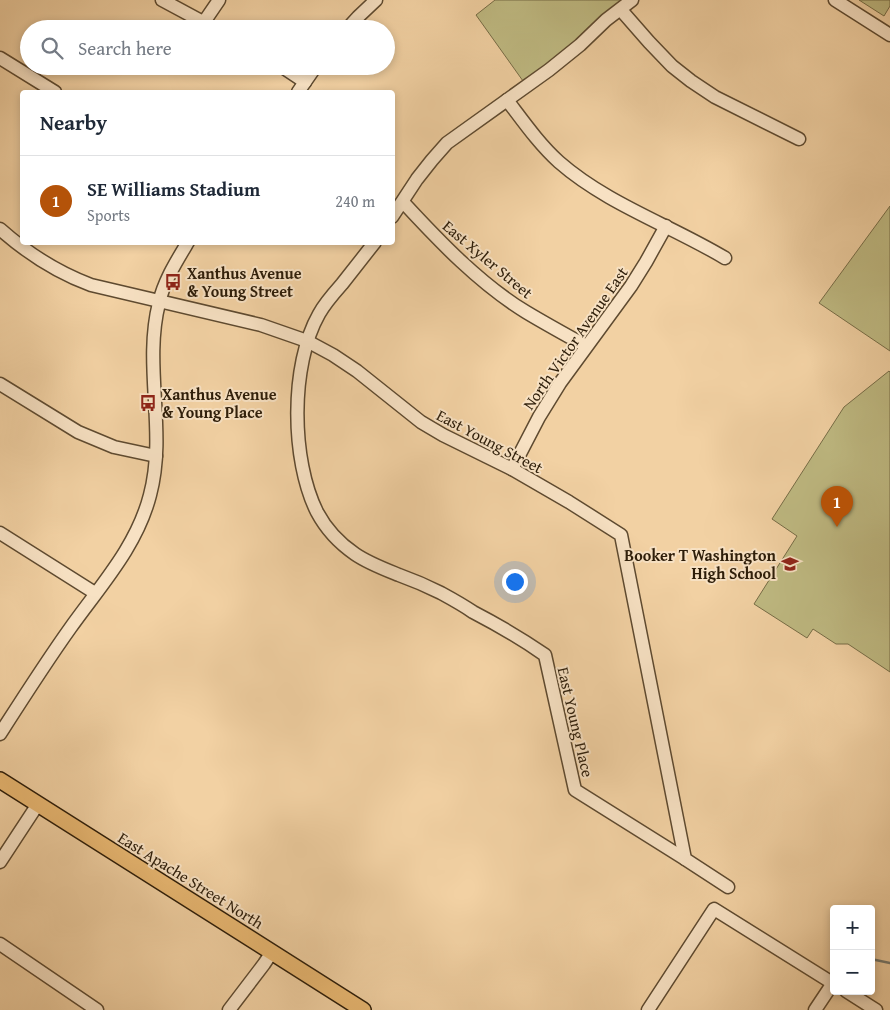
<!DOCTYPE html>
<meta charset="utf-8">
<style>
:root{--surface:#fff;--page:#f6f6f7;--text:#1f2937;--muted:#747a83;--line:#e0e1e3;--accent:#b45309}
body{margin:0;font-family:"Gentium Book Plus",serif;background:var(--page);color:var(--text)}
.controls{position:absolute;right:15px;bottom:15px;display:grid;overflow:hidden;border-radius:5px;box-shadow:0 2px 8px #0003}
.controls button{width:45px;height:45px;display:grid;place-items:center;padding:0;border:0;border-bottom:1px solid var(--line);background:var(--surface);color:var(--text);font:25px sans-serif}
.you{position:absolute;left:514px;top:581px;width:18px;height:18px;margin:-12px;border:4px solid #fff;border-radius:50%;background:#1a73e8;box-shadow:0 0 0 8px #1a73e833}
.badge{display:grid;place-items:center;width:32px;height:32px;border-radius:50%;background:var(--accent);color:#fff;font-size:16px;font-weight:700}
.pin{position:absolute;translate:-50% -41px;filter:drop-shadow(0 1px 2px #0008)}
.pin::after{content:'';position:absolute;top:26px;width:18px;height:15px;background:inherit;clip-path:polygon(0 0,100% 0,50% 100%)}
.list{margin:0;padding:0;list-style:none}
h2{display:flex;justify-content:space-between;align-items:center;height:65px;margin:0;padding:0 20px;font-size:21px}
h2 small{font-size:16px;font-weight:400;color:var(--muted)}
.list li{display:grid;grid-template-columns:32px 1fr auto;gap:15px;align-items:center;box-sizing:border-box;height:90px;padding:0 20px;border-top:1px solid var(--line)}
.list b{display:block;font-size:19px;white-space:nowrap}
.list p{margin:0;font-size:16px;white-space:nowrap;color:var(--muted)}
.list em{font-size:16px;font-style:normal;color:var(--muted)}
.icon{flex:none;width:28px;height:28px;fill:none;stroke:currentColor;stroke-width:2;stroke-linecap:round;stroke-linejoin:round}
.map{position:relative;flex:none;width:890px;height:1010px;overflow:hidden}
.search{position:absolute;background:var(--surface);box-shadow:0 2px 8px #0003;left:20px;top:20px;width:375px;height:55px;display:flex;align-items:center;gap:12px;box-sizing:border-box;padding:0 18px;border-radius:28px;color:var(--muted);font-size:19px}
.panel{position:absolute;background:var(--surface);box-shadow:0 2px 8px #0003;left:20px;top:90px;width:375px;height:155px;border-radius:5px}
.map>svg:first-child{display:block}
.green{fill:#bfba82;stroke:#766c46}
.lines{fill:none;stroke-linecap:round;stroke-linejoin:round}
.stream{stroke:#73786f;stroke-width:2.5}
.minor-casing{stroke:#5e4a30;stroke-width:15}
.major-casing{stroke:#2d1d09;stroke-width:18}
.minor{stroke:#f7e1c3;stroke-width:12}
.major{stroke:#e9b872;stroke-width:15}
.labels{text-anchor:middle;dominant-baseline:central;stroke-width:4;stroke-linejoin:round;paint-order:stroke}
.street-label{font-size:16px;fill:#2d1d09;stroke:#f7e1c3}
.poi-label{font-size:16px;font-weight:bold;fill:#2d1d09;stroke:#f7e1c3;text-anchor:start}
</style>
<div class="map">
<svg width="890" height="1010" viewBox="0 0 890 1010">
<rect width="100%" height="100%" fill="#f2d1a3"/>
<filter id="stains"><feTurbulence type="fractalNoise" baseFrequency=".004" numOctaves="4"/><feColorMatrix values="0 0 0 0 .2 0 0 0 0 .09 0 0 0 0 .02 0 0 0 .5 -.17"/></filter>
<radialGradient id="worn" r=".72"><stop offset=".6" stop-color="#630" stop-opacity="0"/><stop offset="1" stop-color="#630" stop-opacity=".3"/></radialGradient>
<g class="green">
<polygon points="495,0 625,0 560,55 523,81 476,15"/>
<polygon points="859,0 890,0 890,6 884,16"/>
<polygon points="890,206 890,351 819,303"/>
<polygon points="889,371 890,372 890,672 848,644 836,644 813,629 807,638 754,604 797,536 772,519 844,407"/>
</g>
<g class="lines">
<polyline class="stream" points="871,959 890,963"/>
<g class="minor-casing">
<g id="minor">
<polyline points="162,0 216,29"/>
<polyline points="835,0 890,35"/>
<polyline points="621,10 649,42 672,66 691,81 715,97 799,139"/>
<polyline points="204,22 219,0"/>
<polyline points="347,29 358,17 376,0"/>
<polyline points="0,58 55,92"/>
<polyline points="281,66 305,82"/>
<polyline points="298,92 316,66"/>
<path d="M507 100C523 121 539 144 559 162 607 204 670 225 725 258"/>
<path d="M403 202C439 241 480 284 526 312 546 324 566 335 586 346"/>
<polyline points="392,217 417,179 432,160 447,143 549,70 580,45 606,20 632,0"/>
<path d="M0 229C27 253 56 272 91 285L261 325 307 341 333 355 357 371 421 422 443 435 512 469 569 502 621 535 685 859 728 887"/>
<path d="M375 242C364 256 353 270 342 284 334 293 325 303 319 314 290 365 291 460 317 512 326 529 339 543 355 554 368 563 384 569 399 575 413 580 427 586 441 593 452 599 463 605 473 612 498 625 522 639 545 655L575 790 685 859"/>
<polyline points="0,384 78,432 114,447 156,456"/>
<polyline points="512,469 539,417 560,383 631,286 646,262 666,226"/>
<polyline points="0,533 95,593"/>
<path d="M0 734C23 698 46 662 71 627 101 585 137 546 150 495 167 432 143 366 159 303 164 281 176 262 188 242"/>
<polyline points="0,862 38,804"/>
<polyline points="0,944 97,1010"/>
<polyline points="846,991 876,1010"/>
<polyline points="229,1010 264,964 272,952"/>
<polyline points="648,1010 714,909 834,984"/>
<polyline points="815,1010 833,983"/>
</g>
</g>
<g class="major-casing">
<polyline id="major" points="0,780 363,1010"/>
</g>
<use href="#minor" class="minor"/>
<use href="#major" class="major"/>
</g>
<defs>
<g id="bus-bare" transform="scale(1.35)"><path d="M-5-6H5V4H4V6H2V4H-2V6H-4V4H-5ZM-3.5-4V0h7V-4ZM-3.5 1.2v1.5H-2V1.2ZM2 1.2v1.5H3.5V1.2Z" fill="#8f2418" stroke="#f7e1c3" stroke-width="2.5" paint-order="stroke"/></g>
<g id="school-bare" transform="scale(1.35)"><path d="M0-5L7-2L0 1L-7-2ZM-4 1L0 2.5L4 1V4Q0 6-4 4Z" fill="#8f2418" stroke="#f7e1c3" stroke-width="2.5" paint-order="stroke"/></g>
</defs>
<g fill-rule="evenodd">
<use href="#bus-bare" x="173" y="282"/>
<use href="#bus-bare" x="148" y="403"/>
<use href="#school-bare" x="790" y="564"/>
</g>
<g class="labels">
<g class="street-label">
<text transform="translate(488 259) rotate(40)">East Xyler Street</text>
<text transform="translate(575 338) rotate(-55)">North Victor Avenue East</text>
<text transform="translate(490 441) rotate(28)">East Young Street</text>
<text transform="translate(576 722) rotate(77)">East Young Place</text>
<text transform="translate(191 880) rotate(32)">East Apache Street North</text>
</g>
<g class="poi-label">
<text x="187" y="273">Xanthus Avenue<tspan x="187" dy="18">&amp; Young Street</tspan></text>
<text x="162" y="394">Xanthus Avenue<tspan x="162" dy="18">&amp; Young Place</tspan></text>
<text x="776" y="555" text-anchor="end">Booker T Washington<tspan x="776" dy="18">High School</tspan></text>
</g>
</g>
<rect width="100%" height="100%" filter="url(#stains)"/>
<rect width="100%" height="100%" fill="url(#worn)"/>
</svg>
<div class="controls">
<button>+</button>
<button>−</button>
</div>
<div class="you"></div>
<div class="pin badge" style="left:837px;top:527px">1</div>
<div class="search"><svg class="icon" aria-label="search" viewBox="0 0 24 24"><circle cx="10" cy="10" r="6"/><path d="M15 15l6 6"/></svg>Search here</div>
<section class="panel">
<h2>Nearby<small></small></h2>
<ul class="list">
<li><span class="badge">1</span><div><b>SE Williams Stadium</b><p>Sports</p></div><em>240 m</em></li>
</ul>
</section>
</div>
